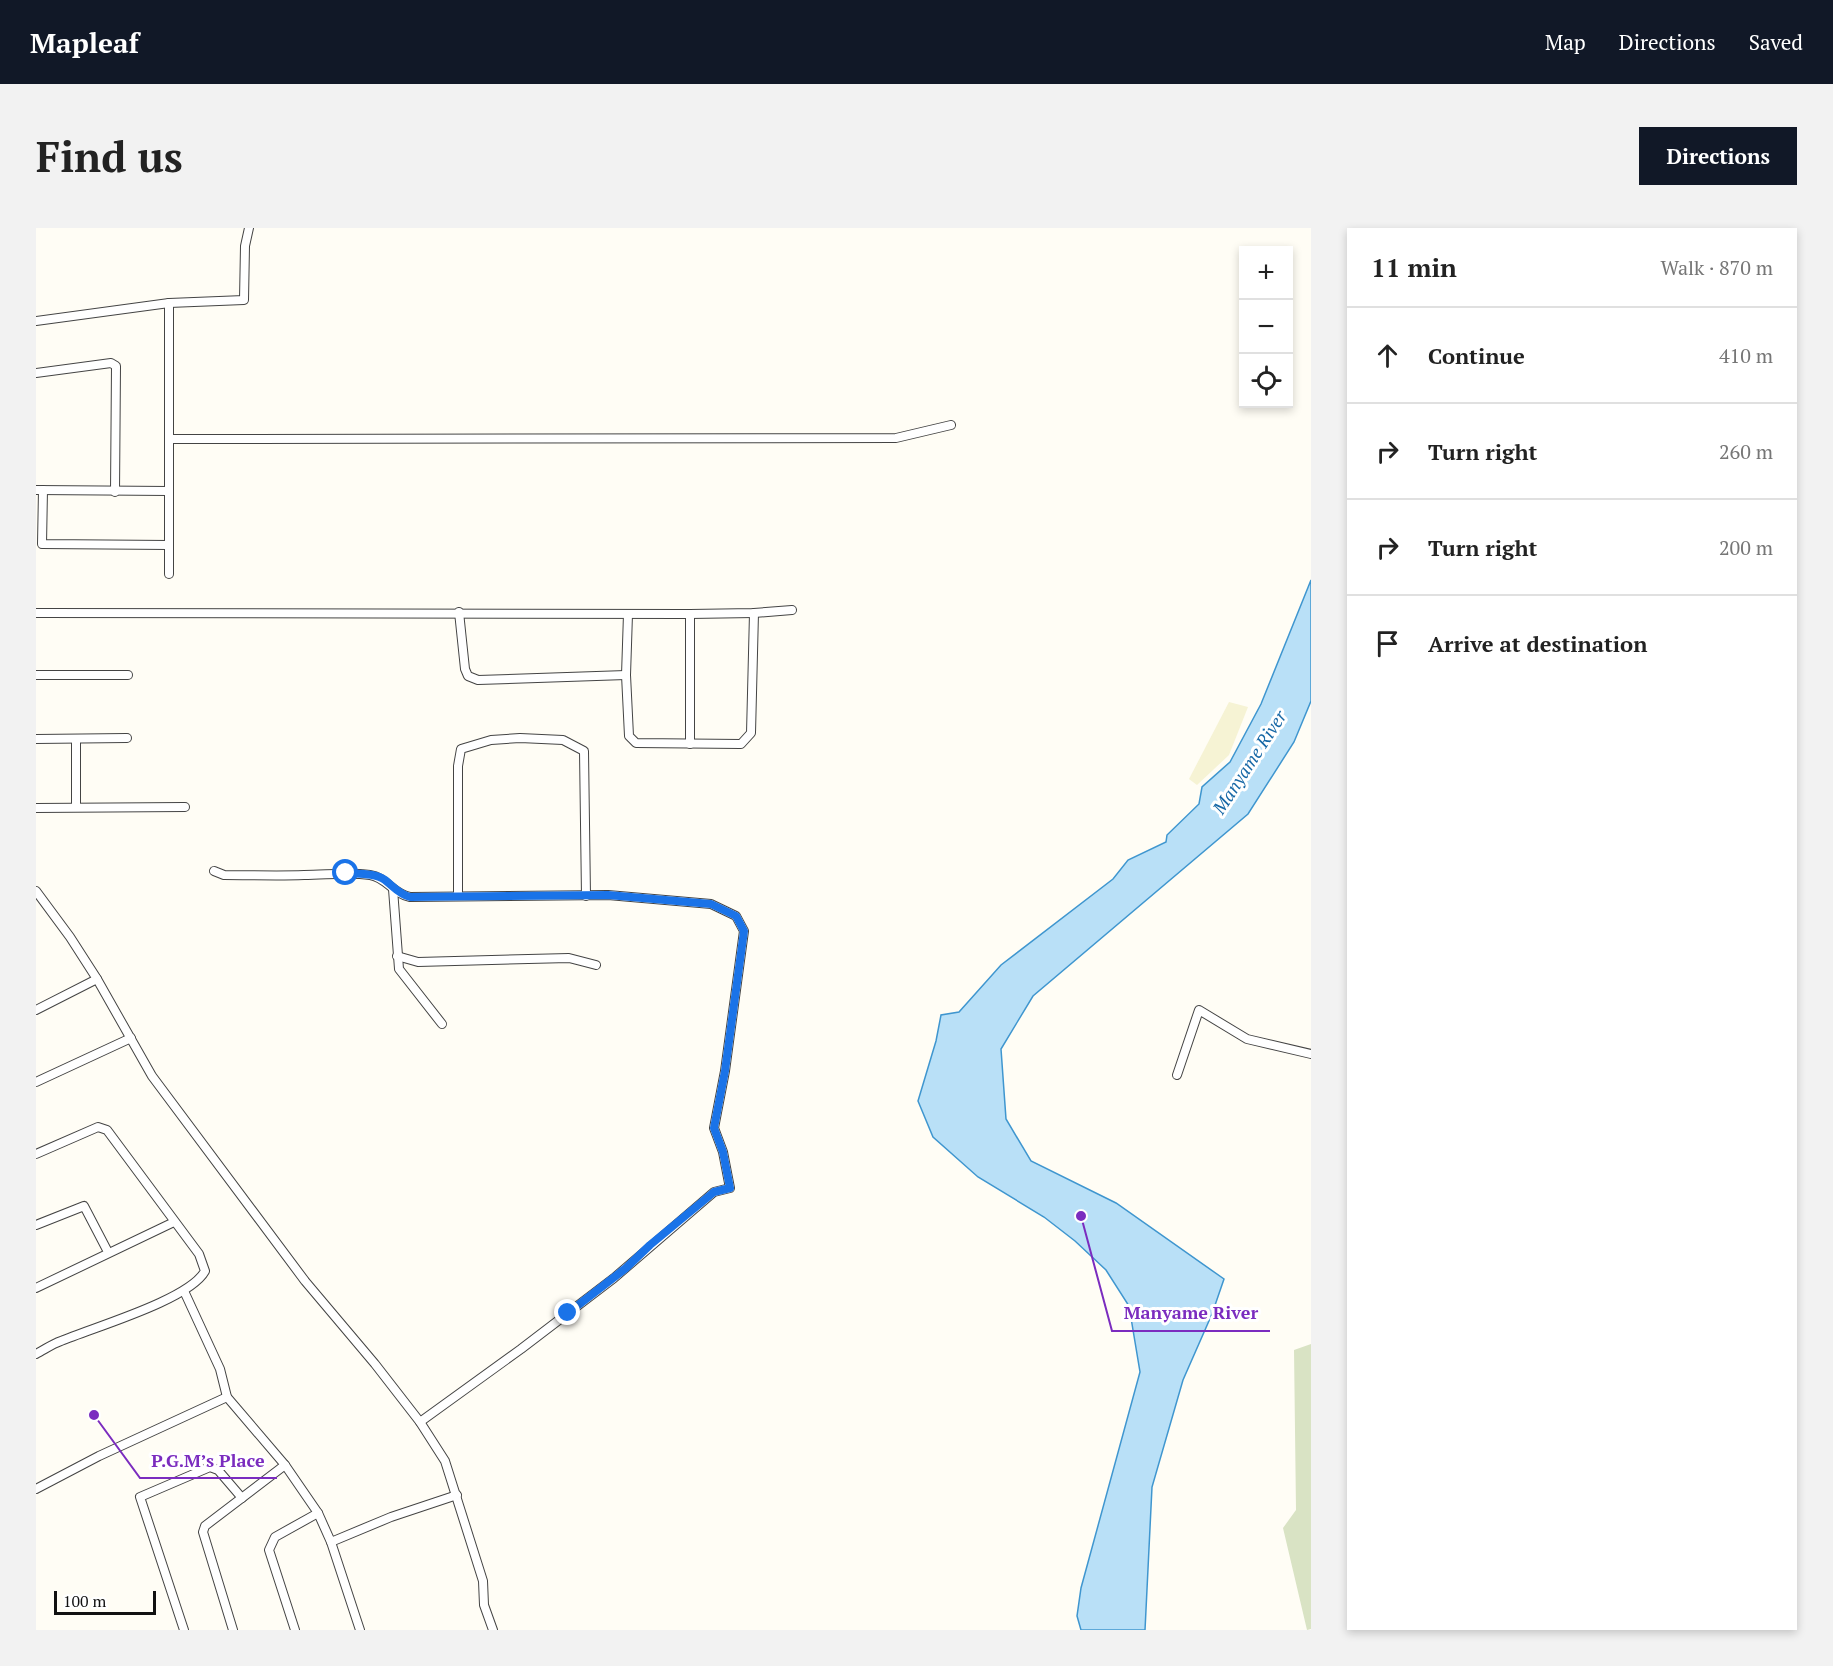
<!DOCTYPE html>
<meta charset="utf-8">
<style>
:root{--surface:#fff;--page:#f2f2f2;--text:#222;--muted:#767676;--line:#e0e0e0;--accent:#111827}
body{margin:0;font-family:"PT Serif",serif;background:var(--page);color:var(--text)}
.controls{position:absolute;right:18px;top:18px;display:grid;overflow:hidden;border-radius:0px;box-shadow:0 3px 9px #0003}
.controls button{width:54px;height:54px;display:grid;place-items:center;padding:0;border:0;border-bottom:2px solid var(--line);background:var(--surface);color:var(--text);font:30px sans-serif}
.scale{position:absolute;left:18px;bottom:15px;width:102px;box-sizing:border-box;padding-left:6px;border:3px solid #111;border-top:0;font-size:16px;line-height:21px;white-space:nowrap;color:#111;-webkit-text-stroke:4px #fff;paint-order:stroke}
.stop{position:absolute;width:18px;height:18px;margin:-14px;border:4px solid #1a73e8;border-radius:50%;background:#fff}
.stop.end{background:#1a73e8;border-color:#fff;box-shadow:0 2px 6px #0008}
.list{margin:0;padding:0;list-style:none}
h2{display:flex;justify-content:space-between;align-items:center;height:78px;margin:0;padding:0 24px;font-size:26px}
h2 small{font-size:20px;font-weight:400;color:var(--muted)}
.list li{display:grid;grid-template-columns:39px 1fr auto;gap:18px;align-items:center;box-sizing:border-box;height:96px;padding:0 24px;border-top:2px solid var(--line)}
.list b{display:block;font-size:22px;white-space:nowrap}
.list em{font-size:20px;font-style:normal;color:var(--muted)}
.icon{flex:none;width:33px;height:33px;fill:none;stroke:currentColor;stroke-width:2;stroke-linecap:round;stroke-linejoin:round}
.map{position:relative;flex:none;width:1275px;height:1402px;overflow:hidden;border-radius:0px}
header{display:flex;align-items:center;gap:36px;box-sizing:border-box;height:84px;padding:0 30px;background:var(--accent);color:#fff}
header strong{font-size:28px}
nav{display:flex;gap:33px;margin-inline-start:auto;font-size:21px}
.intro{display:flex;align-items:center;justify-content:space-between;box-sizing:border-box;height:144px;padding:0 36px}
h1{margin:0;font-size:42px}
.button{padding:15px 27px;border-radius:0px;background:var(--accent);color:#fff;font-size:21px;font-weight:700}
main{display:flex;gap:36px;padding:0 36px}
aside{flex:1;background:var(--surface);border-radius:0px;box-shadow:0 3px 9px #0003}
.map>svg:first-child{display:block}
.farmland{fill:#f6f3d4}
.cemetery{fill:#d9e3c4}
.water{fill:#b9e0f7;stroke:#3f96cf;stroke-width:1.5}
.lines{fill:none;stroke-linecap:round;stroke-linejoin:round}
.street-casing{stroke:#444;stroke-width:10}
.street{stroke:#fff;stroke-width:8}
.route{stroke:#1a73e8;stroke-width:8}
.labels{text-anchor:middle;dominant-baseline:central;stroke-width:6;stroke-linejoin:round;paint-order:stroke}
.water-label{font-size:18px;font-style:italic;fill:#1768a6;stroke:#fff}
.leader{fill:none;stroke:#7b2cbf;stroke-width:2}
.callout-dot{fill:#7b2cbf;stroke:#fff;stroke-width:2}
.callout-label{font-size:18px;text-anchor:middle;font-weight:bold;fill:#7b2cbf;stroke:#fff;stroke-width:6;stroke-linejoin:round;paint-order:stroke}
</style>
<header>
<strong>Mapleaf</strong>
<nav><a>Map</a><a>Directions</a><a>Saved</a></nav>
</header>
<div class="intro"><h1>Find us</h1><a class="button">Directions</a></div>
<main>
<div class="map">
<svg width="1275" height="1402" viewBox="0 0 1275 1402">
<rect width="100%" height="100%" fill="#fffdf5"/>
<polygon class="farmland" points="1193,474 1212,479 1193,527 1161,557 1153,551"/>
<polygon class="cemetery" points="1275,1116 1275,1401 1271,1402 1247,1300 1260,1282 1258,1122"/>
<polygon class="water" points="1275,352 1275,473 1258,514 1212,586 997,768 965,821 970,891 995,933 1080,975 1188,1051 1176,1086 1147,1152 1116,1259 1109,1402 1045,1402 1041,1388 1045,1360 1104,1144 1093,1078 1070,1042 1039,1013 1008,989 942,949 897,909 882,873 900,813 905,787 923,784 965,737 1077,651 1092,632 1130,614 1131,607 1163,576 1166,559 1194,534 1225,476"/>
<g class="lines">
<g class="street-casing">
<g id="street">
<polyline points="0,93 133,75 208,72 209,18 213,0"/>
<polyline points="0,145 75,135 80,138 79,264"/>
<polyline points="134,211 860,210 915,197"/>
<polyline points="0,262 133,263"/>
<polyline points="7,262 6,316 133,317"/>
<polyline points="133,346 133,75"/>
<polyline points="423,384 429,441 432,448 442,452 590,447"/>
<polyline points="0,385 654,386 718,385 756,382"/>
<polyline points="592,386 590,447 593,508 600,515 705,516 715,505 718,385"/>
<polyline points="654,386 654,516"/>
<polyline points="0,447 92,447"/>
<polyline points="0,511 91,510"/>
<polyline points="40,579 40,511"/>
<polyline points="0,580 149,579"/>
<path d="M178 643 188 647C215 647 241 648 268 647 290 647 312 644 334 647 350 649 357 666 374 669L572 667 675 676 700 688 708 703 689 843 678 900 687 924 694 960 678 964 578 1050 485 1121 384 1194"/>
<polyline points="357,661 363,741 406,796"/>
<polyline points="0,663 34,709 61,751 116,848 269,1053 339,1136 384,1194 409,1233 447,1353 448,1377 457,1402"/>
<polyline points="422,668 422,538 425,521 455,512 484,510 527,512 548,523 550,668"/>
<polyline points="361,728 382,734 533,730 560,737"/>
<polyline points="0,782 61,751"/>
<polyline points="1141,847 1163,782 1211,811 1275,826"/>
<polyline points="0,854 95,810"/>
<path d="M0 926 62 899 71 902 163 1026 169 1043C153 1072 58 1099 25 1113 16 1116 8 1122 0 1126"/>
<polyline points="0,997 48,978 72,1024"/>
<polyline points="0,1060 138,994"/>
<polyline points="148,1063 184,1141 191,1169 249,1237 282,1285 295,1314 324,1402"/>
<polyline points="0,1261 63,1228 191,1169"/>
<polyline points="295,1314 355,1289 421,1267"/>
<polyline points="148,1402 104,1269 174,1239 182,1242 206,1270"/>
<polyline points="197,1402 167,1304 169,1298 249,1237"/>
<polyline points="259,1402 233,1322 239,1309 282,1285"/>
</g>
</g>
<use href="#street" class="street"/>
</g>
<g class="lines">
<path class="route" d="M310 645C323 646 339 645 349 652 358 659 363 666 374 669L572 667 675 676 700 688 708 703 689 843 678 900 687 924 694 960 678 964 614 1017 590 1040 532 1085"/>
</g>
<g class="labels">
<g class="water-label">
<text transform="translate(1213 534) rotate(-57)">Manyame River</text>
</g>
</g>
<path class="leader" d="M1045 988L1076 1103H1234M58 1187L104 1250H241"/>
<g class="callout-dot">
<circle cx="1045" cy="988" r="6"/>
<circle cx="58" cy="1187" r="6"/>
</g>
<g class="callout-label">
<text x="1155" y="1091">Manyame River</text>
<text x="172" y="1239">P.G.M’s Place</text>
</g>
</svg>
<div class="controls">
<button>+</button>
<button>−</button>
<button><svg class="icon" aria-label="locate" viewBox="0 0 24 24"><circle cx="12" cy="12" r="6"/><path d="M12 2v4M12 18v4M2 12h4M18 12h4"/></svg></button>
</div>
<div class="scale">100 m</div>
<div class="stop" style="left:310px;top:645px"></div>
<div class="stop end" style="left:532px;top:1085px"></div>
</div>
<aside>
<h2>11 min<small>Walk · 870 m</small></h2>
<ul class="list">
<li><svg class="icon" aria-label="ahead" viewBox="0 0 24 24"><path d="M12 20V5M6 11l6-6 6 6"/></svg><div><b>Continue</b></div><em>410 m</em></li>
<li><svg class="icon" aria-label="right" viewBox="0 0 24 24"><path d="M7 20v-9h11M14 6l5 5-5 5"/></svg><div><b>Turn right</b></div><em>260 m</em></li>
<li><svg class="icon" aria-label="right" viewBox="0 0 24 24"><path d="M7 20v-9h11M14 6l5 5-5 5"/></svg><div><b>Turn right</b></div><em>200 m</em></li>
<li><svg class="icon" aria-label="arrive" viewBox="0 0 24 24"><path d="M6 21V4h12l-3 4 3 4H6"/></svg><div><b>Arrive at destination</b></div></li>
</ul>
</aside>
</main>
